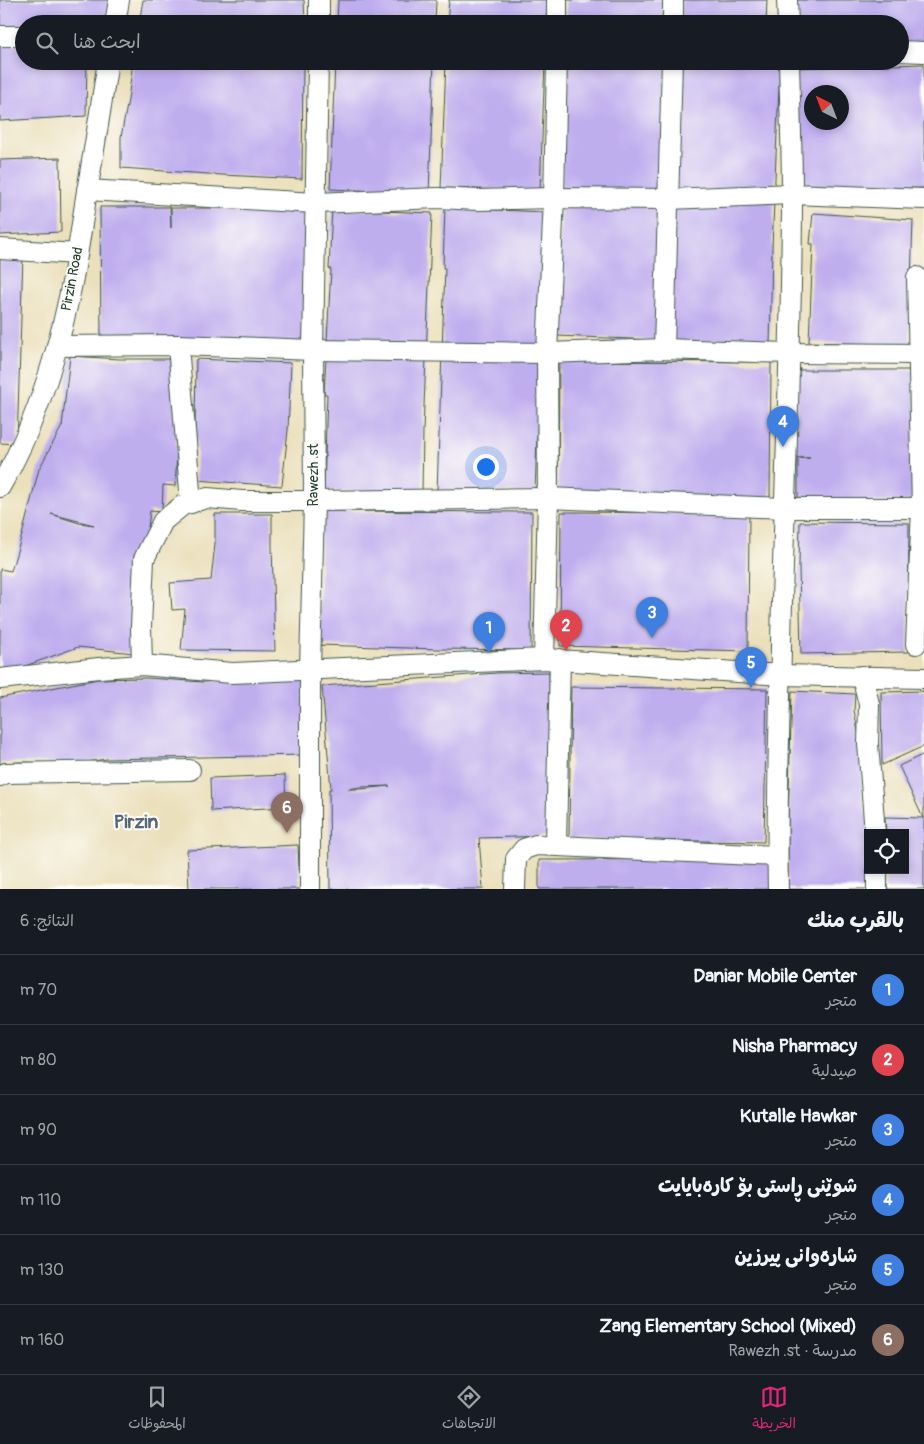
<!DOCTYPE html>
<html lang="ar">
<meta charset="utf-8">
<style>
:root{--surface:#171b24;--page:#20242c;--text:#f1f3f6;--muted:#9ea1a6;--line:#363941;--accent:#db2777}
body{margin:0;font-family:Pangolin,"Playpen Sans Arabic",sans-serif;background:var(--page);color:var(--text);direction:rtl}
.controls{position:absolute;right:15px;bottom:15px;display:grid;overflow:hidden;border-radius:0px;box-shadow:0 2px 8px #0003}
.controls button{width:45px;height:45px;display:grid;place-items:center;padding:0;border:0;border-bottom:1px solid var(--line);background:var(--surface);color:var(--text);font:25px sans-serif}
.compass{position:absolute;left:804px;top:85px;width:45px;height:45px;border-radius:50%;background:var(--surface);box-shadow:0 2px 8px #0003;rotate:318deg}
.you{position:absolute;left:485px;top:466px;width:18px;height:18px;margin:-12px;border:4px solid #fff;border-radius:50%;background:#1a73e8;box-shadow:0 0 0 8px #1a73e833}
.badge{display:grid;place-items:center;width:32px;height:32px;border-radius:50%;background:var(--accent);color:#fff;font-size:16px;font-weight:700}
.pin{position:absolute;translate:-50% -41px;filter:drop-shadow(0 1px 2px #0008)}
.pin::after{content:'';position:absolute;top:26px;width:18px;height:15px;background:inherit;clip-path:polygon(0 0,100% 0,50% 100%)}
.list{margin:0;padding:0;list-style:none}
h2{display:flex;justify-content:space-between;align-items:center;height:65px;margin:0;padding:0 20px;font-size:21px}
h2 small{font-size:16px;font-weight:400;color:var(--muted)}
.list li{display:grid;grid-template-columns:32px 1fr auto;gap:15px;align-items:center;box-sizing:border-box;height:70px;padding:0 20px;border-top:1px solid var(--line)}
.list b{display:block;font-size:19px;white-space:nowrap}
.list p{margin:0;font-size:16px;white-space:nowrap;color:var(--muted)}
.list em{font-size:16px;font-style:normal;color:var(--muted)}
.icon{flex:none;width:28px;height:28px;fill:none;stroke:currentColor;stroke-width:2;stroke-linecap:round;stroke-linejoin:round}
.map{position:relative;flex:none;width:924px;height:889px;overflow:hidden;direction:ltr}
.search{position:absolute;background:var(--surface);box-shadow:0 2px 8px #0003;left:15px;right:15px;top:15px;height:55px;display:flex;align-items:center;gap:12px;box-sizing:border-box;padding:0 18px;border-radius:28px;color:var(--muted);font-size:19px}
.sheet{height:485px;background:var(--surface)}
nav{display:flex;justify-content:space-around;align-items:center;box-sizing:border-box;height:70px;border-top:1px solid var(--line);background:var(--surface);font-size:14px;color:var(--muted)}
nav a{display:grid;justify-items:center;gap:2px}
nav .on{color:var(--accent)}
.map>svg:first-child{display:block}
.building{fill:#bfaeee;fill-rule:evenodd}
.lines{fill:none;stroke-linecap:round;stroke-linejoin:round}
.minor-casing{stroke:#3e5548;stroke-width:22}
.minor{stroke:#fff;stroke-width:20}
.labels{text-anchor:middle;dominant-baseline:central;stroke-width:4;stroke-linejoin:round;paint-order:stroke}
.street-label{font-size:14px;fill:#1f3d34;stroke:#fdfcf7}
.district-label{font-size:19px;font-weight:bold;fill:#576575;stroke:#fdfcf7}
</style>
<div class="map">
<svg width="924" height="889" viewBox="0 0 924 889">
<rect width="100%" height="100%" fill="#fdfcf7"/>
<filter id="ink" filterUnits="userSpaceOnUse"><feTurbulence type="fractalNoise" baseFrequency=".02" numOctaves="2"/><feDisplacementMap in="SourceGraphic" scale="10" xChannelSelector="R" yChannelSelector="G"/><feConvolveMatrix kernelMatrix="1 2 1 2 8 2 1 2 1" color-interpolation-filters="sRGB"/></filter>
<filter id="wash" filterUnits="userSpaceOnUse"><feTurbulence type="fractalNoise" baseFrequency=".0096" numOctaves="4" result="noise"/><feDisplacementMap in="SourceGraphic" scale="20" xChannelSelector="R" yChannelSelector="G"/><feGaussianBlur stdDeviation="1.12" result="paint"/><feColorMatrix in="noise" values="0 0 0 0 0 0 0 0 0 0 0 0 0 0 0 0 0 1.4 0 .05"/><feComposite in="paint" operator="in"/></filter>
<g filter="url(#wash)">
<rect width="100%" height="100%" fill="#ebe0bc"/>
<g id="blocks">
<g class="building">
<polygon points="0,0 112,0 109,24 24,24 24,28 0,30"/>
<polygon points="143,0 304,0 305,24 139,24"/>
<polygon points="338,0 436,0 435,24 337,24"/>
<polygon points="449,0 547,0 546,24 447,24"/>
<polygon points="566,0 663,0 662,24 567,24"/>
<polygon points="682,0 767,0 766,24 682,24"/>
<polygon points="796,0 924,0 924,43 900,44 900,24 796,24"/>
<polygon points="24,45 24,61 87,61 86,116 0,121 0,46"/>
<polygon points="133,61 303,61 302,179 222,175 121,168 121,137 128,100"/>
<polygon points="335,61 434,61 429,193 330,189"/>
<polygon points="446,61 545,61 540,191 441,188"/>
<polygon points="566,61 666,61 656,340 557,336"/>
<polygon points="680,61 780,63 772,248 770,346 670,342"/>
<path d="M924 64V188L794 190 792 68ZM812 92H842V122H812Z"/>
<polygon points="60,158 61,232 0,235 0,160"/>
<polygon points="100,207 170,207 171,228 171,208 312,208 311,344 101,339"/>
<polygon points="445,208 545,212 535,492 437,491 445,268 443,268"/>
<polygon points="332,209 432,213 423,430 422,492 324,491 327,394 324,394 331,269 329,269"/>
<polygon points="813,213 913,220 909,345 809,342 813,244 810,244"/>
<polygon points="0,254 23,255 17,444 0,443"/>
<path d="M70 356 120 359H174L177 454 175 486 163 485 162 512 150 511 133 653 78 647 0 675V569L11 571 22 535 39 469 62 426ZM51 514 94 525 79 523Z"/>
<polygon points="196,359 291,363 288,430 282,486 196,480 197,454 195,426"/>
<polygon points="559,361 771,362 770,500 558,495"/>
<polygon points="797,370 915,370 918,501 798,503 798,458 810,458 796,458"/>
<polygon points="321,511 532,512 531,650 437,649 319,645"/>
<polygon points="561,512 749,513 748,651 560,646"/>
<polygon points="215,514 272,514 272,545 275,651 181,650 185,609 172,610 170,583 211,580 215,544"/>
<polygon points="800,522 909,523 908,652 801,654 799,566"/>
<path d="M549 672 551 836 479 838 483 889H330L329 789H331L322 686 497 673ZM390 786 360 789H348L360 787Z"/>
<polygon points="304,676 304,755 106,759 80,763 20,762 2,763 0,764 0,698 98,679 147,678 203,682"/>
<polygon points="571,687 767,689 764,842 569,839"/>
<polygon points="792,691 855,694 854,710 862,753 862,800 869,822 868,889 788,889 788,822"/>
<polygon points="924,691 924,746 882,765 881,692"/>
<polygon points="924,754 924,889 885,889 886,870 905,870 905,833 886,833 885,817 923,818 899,766"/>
<polygon points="285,775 286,807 211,811 210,778"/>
<polygon points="298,845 300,889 189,889 187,850"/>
<polygon points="772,859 772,889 539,889 539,860"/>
</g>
</g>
</g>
<g filter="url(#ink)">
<use href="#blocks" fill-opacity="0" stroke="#3e5548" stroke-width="1"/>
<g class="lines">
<g class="minor-casing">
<g id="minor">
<polyline points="557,0 557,24"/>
<polyline points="787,0 788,24"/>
<polyline points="115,24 119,0"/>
<polyline points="319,24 319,0"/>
<polyline points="673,24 673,0"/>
<polyline points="0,36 24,36"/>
<polyline points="900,51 924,52"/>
<polyline points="87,190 316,203 438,198 478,200 554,198 668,199 792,194 924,199"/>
<polyline points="0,249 77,254"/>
<polyline points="178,345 191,503"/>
<polyline points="57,346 178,345 313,350 547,353 664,349 789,353 924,354"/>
<polyline points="664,349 672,61"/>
<path d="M0 487C33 430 54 366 68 302 76 267 81 232 86 197 94 152 101 106 108 61"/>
<polyline points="916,644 922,508 917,277"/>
<polyline points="544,659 548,498 547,353 554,198 557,61"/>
<polyline points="142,665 141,627 144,559 163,521 183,505 207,498 242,501 314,501 548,498 784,508 924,508"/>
<polyline points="862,676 869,704 868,744 875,833"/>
<polyline points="0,679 99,668 142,665 232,673 544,659 781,675 924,678"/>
<polyline points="0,776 6,773 190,770"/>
<polyline points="556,845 560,659"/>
<polyline points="877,870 877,889"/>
<polyline points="310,889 310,670 314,501 313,350 318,61"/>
<polyline points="515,889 516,859 524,849 536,845 777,856"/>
<path d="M778 889C776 807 780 725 781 644 784 494 792 344 792 194 792 150 790 106 789 61"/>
</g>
</g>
<use href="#minor" class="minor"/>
</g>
</g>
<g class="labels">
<g class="street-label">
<text transform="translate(72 279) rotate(-79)">Pirzin Road</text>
<text transform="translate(313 475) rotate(-90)">Rawezh .st</text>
</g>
<g class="district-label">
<text x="136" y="822">Pirzin</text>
</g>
</g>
</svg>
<div class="controls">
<button><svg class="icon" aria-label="locate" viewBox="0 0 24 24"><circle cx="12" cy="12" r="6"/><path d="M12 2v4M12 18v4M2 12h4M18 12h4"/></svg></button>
</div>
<svg class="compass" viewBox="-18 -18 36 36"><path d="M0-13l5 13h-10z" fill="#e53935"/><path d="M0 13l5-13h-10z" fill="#9ea1a6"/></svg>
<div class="you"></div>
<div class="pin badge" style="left:489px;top:653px;background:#3f7fe0">1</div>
<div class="pin badge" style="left:566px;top:651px;background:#e0444e">2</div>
<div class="pin badge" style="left:652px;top:638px;background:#3f7fe0">3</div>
<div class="pin badge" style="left:783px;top:447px;background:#3f7fe0">4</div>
<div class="pin badge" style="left:751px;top:688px;background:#3f7fe0">5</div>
<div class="pin badge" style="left:287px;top:833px;background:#8d6e63">6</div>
<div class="search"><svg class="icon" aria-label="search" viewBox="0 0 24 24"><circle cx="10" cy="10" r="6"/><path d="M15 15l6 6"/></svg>ابحث هنا</div>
</div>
<section class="sheet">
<h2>بالقرب منك<small>النتائج: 6</small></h2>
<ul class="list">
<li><span class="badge" style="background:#3f7fe0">1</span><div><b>Daniar Mobile Center</b><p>متجر</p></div><em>70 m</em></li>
<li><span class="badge" style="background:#e0444e">2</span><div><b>Nisha Pharmacy</b><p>صيدلية</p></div><em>80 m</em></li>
<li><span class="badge" style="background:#3f7fe0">3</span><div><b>Kutalle Hawkar</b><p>متجر</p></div><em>90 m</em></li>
<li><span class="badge" style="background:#3f7fe0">4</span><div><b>شوێنی ڕاستی بۆ کارەبایایت</b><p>متجر</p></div><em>110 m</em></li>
<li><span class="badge" style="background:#3f7fe0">5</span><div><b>شارەوانی پیرزین</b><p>متجر</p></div><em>130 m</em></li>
<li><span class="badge" style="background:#8d6e63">6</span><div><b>Zang Elementary School (Mixed)</b><p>مدرسة · Rawezh .st</p></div><em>160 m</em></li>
</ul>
</section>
<nav>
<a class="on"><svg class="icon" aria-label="map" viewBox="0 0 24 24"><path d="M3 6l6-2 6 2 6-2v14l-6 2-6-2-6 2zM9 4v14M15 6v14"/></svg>الخريطة</a>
<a><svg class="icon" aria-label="directions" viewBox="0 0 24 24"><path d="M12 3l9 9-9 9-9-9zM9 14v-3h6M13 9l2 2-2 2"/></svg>الاتجاهات</a>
<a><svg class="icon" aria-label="saved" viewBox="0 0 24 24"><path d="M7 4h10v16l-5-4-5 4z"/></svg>المحفوظات</a>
</nav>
